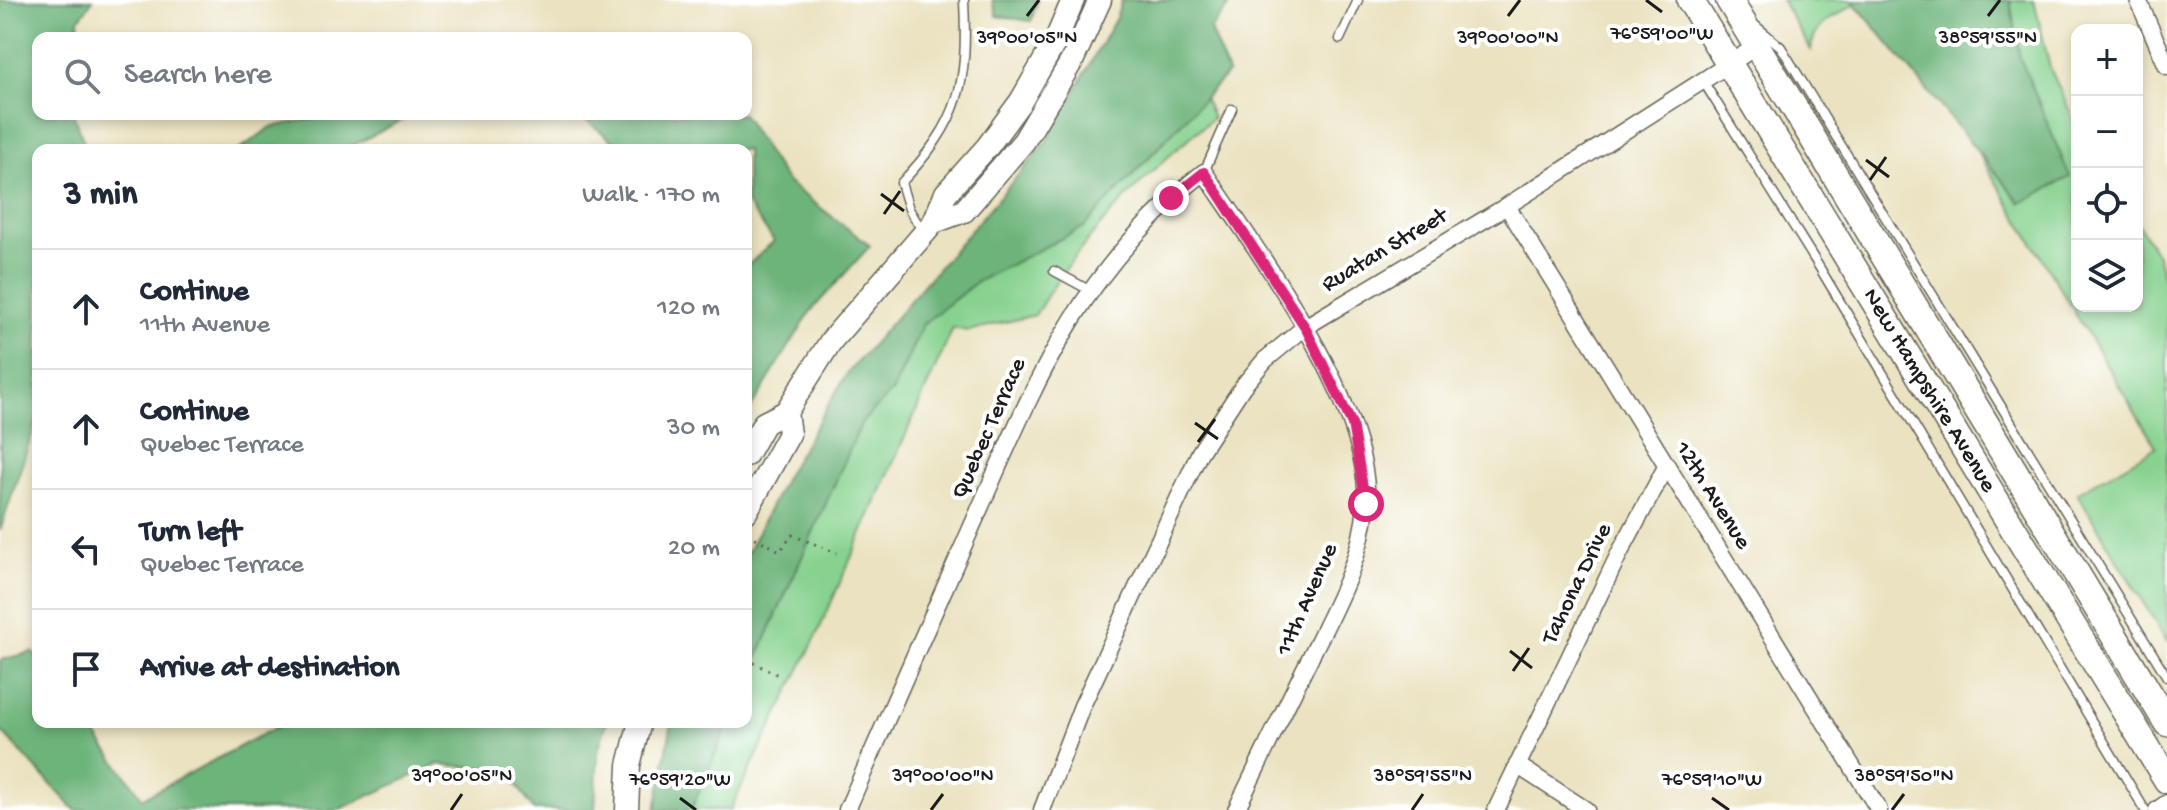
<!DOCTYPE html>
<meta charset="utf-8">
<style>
:root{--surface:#fff;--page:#f2f2f3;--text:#1f2937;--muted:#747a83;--line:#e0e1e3}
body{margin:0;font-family:"Gochi Hand",sans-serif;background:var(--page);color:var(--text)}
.controls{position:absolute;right:24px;top:24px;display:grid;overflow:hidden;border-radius:16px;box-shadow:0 4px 12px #0003}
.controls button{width:72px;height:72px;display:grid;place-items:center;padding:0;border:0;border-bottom:2px solid var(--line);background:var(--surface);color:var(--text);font:40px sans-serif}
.stop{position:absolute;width:24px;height:24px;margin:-18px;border:6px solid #db2777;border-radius:50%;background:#fff}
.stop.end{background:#db2777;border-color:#fff;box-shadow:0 2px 8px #0008}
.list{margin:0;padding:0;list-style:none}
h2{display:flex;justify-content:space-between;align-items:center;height:104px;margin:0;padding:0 32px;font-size:34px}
h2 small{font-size:26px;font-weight:400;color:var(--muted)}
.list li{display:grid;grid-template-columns:52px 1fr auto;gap:24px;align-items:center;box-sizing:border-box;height:120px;padding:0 32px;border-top:2px solid var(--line)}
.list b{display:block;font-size:30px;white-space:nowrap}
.list p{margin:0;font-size:26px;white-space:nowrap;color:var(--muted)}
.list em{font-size:26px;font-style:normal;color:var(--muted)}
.icon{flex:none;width:44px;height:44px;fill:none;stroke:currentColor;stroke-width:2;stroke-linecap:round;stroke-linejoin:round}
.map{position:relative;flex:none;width:2167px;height:810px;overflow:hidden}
.search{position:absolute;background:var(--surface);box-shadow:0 4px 12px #0003;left:32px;top:32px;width:720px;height:88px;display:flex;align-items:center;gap:20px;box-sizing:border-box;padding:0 28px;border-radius:16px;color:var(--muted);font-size:30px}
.panel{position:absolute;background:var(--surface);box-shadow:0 4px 12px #0003;left:32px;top:144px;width:720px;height:584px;border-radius:16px}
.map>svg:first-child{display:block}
.green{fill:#87d28f;stroke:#527756;stroke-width:2}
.forest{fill:#6db47a;stroke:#44684b;stroke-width:2}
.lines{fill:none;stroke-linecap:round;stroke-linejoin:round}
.service-casing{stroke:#646155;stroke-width:11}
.minor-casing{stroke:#646155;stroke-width:19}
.secondary-casing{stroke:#646155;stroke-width:25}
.primary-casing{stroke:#646155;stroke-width:29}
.path{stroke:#646155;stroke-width:3;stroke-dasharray:2 6;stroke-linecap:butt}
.service{stroke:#fff;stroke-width:8}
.minor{stroke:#fff;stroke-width:16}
.secondary{stroke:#fff;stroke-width:22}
.primary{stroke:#fff;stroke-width:26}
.route{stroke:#db2777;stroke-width:10}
.ticks{fill:none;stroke:#1c1c1c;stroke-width:3}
.labels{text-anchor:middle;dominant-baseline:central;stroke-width:8;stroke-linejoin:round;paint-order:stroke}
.street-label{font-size:24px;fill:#1c1c1c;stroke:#fff}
.ticks-label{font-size:20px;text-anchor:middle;fill:#1c1c1c;stroke:#fff;stroke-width:8;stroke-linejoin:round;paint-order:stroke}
</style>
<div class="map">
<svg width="2167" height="810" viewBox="0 0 2167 810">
<rect width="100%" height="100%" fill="#fff"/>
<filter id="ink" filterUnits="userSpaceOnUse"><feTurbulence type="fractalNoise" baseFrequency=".0125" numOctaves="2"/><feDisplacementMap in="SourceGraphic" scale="16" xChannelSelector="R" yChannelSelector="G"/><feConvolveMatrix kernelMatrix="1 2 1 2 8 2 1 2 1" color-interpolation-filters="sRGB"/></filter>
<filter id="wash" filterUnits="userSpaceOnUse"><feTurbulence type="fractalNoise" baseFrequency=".006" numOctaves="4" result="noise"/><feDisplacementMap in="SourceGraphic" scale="32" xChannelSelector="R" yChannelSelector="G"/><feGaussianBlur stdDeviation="1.8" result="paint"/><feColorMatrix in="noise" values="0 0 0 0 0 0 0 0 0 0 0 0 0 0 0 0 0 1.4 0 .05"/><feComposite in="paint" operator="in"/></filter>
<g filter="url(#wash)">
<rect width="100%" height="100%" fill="#eae2c0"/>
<g class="green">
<path d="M1161 0 1213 118C1144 175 1082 237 1035 315L968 331 953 328 814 641 730 810H671L687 722H746V574L832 428Z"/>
<path d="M1781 0H1863C1841 13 1813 22 1811 50Z"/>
<polygon points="1886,0 2034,0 2050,68 2077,127 2077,306 2137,306 2137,222 2157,255 2167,288 2167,642 2077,493 2156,447"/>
</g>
<g class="forest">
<polygon points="0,0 93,0 79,19 77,38 38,38 38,114 73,114 87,150 38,150 38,416 0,531"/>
<polygon points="992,0 1038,0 1031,21 997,16"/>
<polygon points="1122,0 1233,0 1210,30 1228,73 1084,227 978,281 923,324 893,391 862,422 746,683 746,555 786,476 846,375 1045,144 1116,18"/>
<polygon points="1852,0 2010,0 2020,58 2070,177 2021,203"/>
<polygon points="337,114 414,114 344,150 239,150 271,127"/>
<polygon points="578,114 742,114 786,181 870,246 811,311 746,416 746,267 774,241 746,203 746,150 625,150"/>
<polygon points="33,652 38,659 38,722 86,722 143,798 286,722 607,722 598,751 595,810 534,810 507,771 439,764 338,810 75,810 0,730 0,660"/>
<polygon points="672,722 729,722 691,810 656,810"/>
</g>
</g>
<g filter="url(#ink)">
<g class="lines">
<g class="service-casing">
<g id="service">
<polyline points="1756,26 1781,47 2167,677"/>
<polyline points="1340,39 1358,0"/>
<polyline points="1703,81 1818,265 2145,810"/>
<polyline points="1204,172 1232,109"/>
<path d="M923 232 909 209 901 183C961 120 968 84 964 0"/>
<polyline points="1054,271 1089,290"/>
</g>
</g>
<g class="minor-casing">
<g id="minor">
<polyline points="2138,0 2167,66"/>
<polyline points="1507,206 1879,810"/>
<polyline points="1517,765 1586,810"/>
<path d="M847 810C887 718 928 625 969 533 1033 389 1075 273 1204 172 1258 252 1373 407 1366 505 1362 560 1334 609 1310 658 1285 708 1261 759 1236 810"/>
<polyline points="1042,810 1082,706 1200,452 1243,386 1265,360 1305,327 1507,206 1757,46"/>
<polyline points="1496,810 1619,554 1666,467"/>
<polyline points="2157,810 2167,803"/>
</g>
</g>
<g class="secondary-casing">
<g id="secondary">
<polyline points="934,222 964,211 1024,141 1073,59 1100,0"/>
<polyline points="746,455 764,423 786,412 831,341 934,222 946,193 988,146 1021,101 1055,42 1073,0"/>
<polyline points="746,512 789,434 786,412"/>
<polyline points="627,810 629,765 640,722"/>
</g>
</g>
<g class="primary-casing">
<g id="primary">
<path id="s1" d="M1690 0 2167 780"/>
<polyline points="1729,0 2167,723"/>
</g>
</g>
<g class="path">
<polyline points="748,534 780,551 792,535 837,553"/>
<polyline points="746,659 780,676"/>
</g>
<use href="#service" class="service"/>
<use href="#minor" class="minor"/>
<use href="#secondary" class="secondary"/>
<use href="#primary" class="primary"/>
</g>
</g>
<g class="lines" filter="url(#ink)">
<polyline class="route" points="1171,198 1204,172 1305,327 1323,364 1352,424 1366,504"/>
</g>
<path class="ticks" d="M1646 0 1662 12M1027 16 1039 0M1508 16 1520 0M1988 16 2000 0M1866 160 1889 177M1870 180 1886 157M881 194 904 211M884 214 900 191M1195 423 1218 439M1198 442 1215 419M1510 651 1532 668M1513 671 1529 648M680 798 696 810M1712 798 1729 810M451 810 462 794M931 810 943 794M1412 810 1423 794M1892 810 1904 794"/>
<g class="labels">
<g class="street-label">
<text transform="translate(1385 251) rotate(-31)">Ruatan Street</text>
<text stroke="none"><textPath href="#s1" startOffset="458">New Hampshire Avenue</textPath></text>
<text transform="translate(990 429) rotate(-66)">Quebec Terrace</text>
<text transform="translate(1712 496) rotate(58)">12th Avenue</text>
<text transform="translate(1578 584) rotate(-64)">Tahona Drive</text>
<text transform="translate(1308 600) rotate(-66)">11th Avenue</text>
</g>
</g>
<g class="ticks-label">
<text x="1662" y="39">76°59'00"W</text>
<text x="1027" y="43">39°00'05"N</text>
<text x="1508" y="43">39°00'00"N</text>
<text x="1988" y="43">38°59'55"N</text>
<text x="462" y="781">39°00'05"N</text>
<text x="943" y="781">39°00'00"N</text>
<text x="1423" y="781">38°59'55"N</text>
<text x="1904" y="781">38°59'50"N</text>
<text x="680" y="785">76°59'20"W</text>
<text x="1712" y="785">76°59'10"W</text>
</g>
</svg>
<div class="controls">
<button>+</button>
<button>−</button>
<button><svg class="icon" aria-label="locate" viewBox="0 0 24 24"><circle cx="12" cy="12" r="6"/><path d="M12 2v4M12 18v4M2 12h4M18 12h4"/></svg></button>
<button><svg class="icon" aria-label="layers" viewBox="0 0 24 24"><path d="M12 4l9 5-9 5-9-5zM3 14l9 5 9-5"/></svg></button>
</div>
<div class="stop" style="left:1366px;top:504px"></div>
<div class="stop end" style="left:1171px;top:198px"></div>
<div class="search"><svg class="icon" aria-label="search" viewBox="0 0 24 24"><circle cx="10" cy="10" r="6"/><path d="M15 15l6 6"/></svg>Search here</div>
<section class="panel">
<h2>3 min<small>Walk · 170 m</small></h2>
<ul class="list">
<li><svg class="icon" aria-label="ahead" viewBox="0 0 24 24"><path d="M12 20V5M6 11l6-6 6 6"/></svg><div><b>Continue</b><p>11th Avenue</p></div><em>120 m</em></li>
<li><svg class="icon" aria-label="ahead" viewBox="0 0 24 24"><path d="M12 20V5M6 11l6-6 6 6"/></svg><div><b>Continue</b><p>Quebec Terrace</p></div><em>30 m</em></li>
<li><svg class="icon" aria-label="left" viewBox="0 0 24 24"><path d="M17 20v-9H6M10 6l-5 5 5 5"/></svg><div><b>Turn left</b><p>Quebec Terrace</p></div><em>20 m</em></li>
<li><svg class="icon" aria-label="arrive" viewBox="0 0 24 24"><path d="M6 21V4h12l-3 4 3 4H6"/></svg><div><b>Arrive at destination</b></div></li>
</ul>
</section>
</div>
